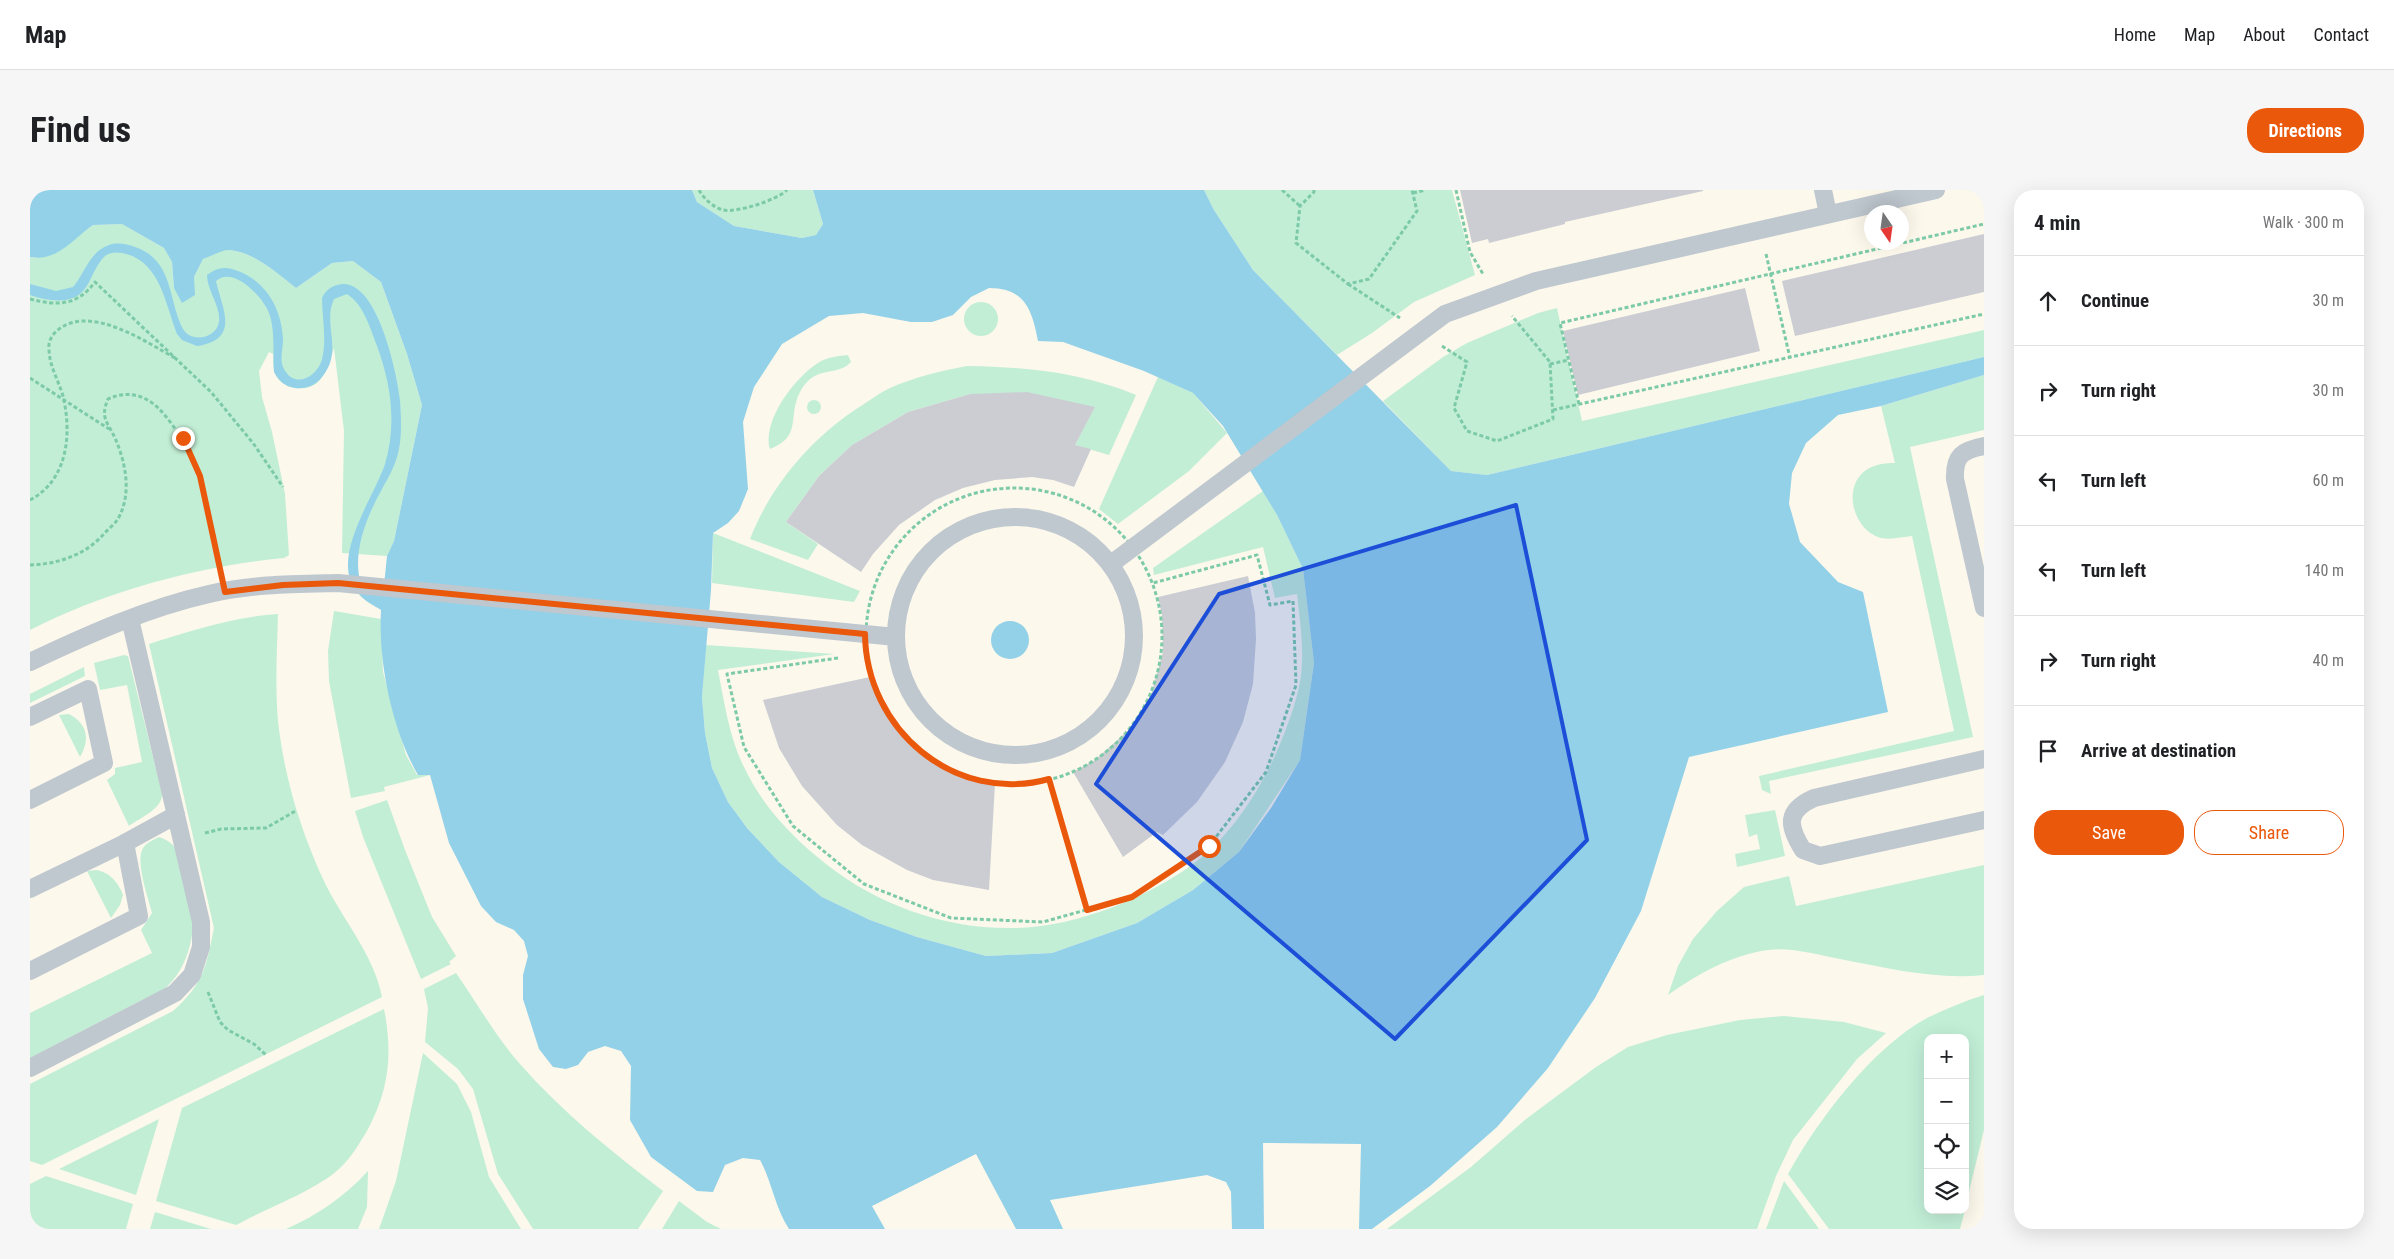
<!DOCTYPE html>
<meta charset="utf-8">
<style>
:root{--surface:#fff;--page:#f6f6f6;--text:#202124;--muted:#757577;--line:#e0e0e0;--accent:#ea580c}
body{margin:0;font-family:"Roboto Condensed",sans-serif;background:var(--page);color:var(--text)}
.controls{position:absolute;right:15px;bottom:15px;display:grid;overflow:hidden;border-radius:10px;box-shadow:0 5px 20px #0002}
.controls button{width:45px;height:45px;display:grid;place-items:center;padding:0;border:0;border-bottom:1px solid var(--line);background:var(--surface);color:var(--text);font:25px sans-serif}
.compass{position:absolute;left:1834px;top:15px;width:45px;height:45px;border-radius:50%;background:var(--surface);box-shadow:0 5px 20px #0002;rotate:167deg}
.stop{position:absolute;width:15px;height:15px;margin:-11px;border:4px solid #ea580c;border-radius:50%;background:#fff}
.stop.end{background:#ea580c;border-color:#fff;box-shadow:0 1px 5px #0008}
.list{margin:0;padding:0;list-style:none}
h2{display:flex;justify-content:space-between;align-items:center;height:65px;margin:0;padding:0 20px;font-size:21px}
h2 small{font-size:16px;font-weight:400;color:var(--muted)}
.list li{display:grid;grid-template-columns:32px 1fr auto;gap:15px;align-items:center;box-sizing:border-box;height:90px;padding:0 20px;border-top:1px solid var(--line)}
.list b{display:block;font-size:19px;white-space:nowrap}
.list em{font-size:16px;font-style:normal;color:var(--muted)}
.actions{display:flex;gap:10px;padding:15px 20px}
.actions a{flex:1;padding:11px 0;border:1px solid var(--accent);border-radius:20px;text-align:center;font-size:18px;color:var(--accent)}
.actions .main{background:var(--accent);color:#fff}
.icon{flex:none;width:28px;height:28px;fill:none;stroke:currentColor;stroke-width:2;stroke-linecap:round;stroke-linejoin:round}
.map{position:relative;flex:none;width:1954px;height:1039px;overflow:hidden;border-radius:20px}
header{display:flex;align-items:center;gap:30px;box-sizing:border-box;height:70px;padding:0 25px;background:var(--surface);border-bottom:1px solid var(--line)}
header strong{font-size:24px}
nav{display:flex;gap:28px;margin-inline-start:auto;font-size:18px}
.intro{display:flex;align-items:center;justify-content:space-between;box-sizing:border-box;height:120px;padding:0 30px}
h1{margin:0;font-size:35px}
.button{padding:12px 22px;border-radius:20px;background:var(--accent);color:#fff;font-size:18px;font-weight:700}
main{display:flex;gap:30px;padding:0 30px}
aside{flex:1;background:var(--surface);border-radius:20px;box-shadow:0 5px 20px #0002}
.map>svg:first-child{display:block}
.commercial{fill:#fcf8ec;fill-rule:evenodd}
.green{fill:#c2eed6}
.water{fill:#92d1e8;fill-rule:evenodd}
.building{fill:#cbcdd3}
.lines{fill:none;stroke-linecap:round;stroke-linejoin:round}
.path{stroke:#7ccaa8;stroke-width:3;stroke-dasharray:4 2.5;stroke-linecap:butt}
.service{stroke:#bfc7cf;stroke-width:18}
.route{stroke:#ea580c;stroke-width:6}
.marked{fill:#1d4ed8;fill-opacity:0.2;stroke:#1d4ed8;stroke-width:4;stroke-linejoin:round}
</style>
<header>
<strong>Map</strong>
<nav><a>Home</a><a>Map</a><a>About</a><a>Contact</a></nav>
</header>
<div class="intro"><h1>Find us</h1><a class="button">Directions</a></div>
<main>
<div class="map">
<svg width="1954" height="1039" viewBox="0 0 1954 1039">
<rect width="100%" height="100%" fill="#f3f1f1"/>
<path class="commercial" d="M329 0H1954V1039H0V67ZM1842 22H1872V52H1842ZM1898 848H1935V1020H1898Z"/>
<g class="green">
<polygon points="662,0 783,0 793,34 786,45 772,48 704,36 667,12"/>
<polygon points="1174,0 1422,0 1445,85 1384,112 1342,143 1307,165 1223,80 1184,20"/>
<path d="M92 34 134 58 142 72 144 98 164 105V87L173 69C180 66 191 59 199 60 224 62 247 83 266 98L302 73 323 71 351 92 377 164 392 215 364 351 357 366 312 363 314 241 304 158C300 170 298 182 288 192 278 202 255 200 247 187 243 180 243 172 243 164L239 162 229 181 232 207 242 242 255 304 259 365 254 368C169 376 76 401 0 440V67L6 68 48 46 63 35Z"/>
<circle cx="951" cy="129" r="17"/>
<polygon points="1527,118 1552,231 1954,140 1954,167 1457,285 1421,281 1353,211 1413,167 1437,153 1508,123"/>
<path d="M818 165 821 172C806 188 786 173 770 202 757 227 773 246 740 259 732 229 767 185 791 171 800 167 808 166 818 165Z"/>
<path d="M937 176C996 177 1050 182 1106 205L1079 265 1045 255 1064 218 940 204 878 222 822 255 789 286 756 332 788 354 778 370 720 349C742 293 783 246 834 214 842 209 851 202 860 198 885 187 910 181 937 176Z"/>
<path d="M1954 185V240L1880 257 1943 547 1739 591 1741 604 1732 600 1729 586 1924 541 1882 346C1872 347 1862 350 1851 348 1824 341 1811 298 1836 280 1845 274 1855 273 1865 273L1851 216Z"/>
<polygon points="1128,187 1163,203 1197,243 1159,281 1088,334 1069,319"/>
<circle cx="784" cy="217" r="7"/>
<path d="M1233 301 1247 325 1273 379 1284 473 1270 570 1209 662 1163 700 1107 733 1022 763 956 766 887 747 840 730 792 707 749 672 717 638 698 612 682 578 675 543 672 507 676 455 804 464 688 480C694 511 699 546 713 575 732 616 761 646 796 674 849 716 918 740 986 738 1046 737 1120 707 1167 671 1204 642 1232 597 1250 554 1258 535 1266 513 1270 492 1275 463 1270 433 1267 404L1245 408 1233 357 1124 385 1123 378Z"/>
<polygon points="683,343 830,401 824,412 682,393"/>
<polygon points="304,421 351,429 353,482 376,565 387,585 400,585 354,597 355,601 321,608 299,491 298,461"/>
<path d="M248 424C247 460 245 496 248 531 254 586 270 639 293 689 311 728 344 764 352 807L12 975 0 971V894L143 821C174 793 176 777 184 738L119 454C161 441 203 427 248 424Z"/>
<path d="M94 465 98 466 132 603C133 619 111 627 99 636L77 590 85 584V578L112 572 97 495 70 500 64 473Z"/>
<polygon points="54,477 55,486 0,513 0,504"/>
<path d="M39 524C58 534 60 550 50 567L29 525Z"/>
<polygon points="357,610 375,660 402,727 426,766 419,772 421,774 391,789 333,647 325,621"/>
<polygon points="1745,620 1755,666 1707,677 1705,664 1730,659 1727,644 1719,647 1715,625"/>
<path d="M129 647C153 655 151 672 156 694 158 705 162 717 163 728 164 761 147 802 112 810L0 868V823L122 763 111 740 122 723C118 707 105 671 113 658 117 652 123 650 129 647Z"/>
<path d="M1954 675V785C1906 790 1857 778 1810 769 1787 765 1762 757 1738 760 1701 765 1668 784 1638 805L1648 776 1663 749 1687 721 1714 697 1759 686 1766 716Z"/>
<path d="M67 680C80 683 88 692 93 705L90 715 81 728 57 681Z"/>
<path d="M426 783C447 813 466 847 490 874 532 922 582 962 633 1001L608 1039H503L468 984 443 899 428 879 395 852 398 818 394 799Z"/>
<path d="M1954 805V940L1935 1018V848H1898V1020H1935L1930 1039H1799L1758 984C1788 930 1842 858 1897 828 1915 819 1935 811 1954 805Z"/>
<path d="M354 819C363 865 359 900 337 941 329 954 321 968 310 978 287 1000 235 1019 206 1035L126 1011 152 918Z"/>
<polygon points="1754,826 1814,832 1856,843 1827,869 1763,950 1746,986 1727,1039 1357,1039 1441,977 1496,929 1566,877 1598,857 1637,845 1710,830"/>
<polygon points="393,863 427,894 441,922 459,987 491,1039 349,1039 366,991"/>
<polygon points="129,929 106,1005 29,979"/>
<path d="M338 981 337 1017 328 1039H256C288 1025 314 1007 338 981Z"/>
<polygon points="16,986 103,1014 96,1039 0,1039 0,994"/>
<polygon points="1754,991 1789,1039 1736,1039"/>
<polygon points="649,1011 677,1032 691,1039 632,1039"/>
<polygon points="125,1022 181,1039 120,1039"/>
</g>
<g class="water">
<path d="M0 0H662L667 12 704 36 772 48 786 45 793 34 783 0H1174L1184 20 1223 80 1421 281 1457 285 1954 167V185L1851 216 1808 225 1776 253 1762 283 1759 314 1770 352 1808 392 1833 402 1858 522 1659 567 1611 721 1565 808 1518 878 1467 937 1400 996 1342 1039H1329L1331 954 1233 953 1234 1039H1202L1201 1002 1196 992 1177 985 1020 1010 1033 1039H986L946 964 842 1016 855 1039H759C745 1018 742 992 730 970L713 968 695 975 683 1002 667 1001 621 967 600 930 601 876 591 861 575 856 558 862 548 875 536 879 523 877 509 859 493 809V785L498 766 494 751 484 740 466 732 451 716 419 653 400 585H388C362 540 348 472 351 420 343 415 333 410 327 402 299 368 344 308 355 274 367 234 361 194 347 156 340 138 334 115 317 104L304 109C292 134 314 161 292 187 285 196 276 199 265 198 255 197 248 190 244 182 243 165 245 138 239 123 233 107 203 75 186 91 192 119 211 149 167 156L152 150 147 144C135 113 130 70 92 63 86 62 79 62 74 67 67 74 63 85 58 94 46 116 21 112 0 105V94L26 101 43 97C55 83 60 61 79 55 87 52 97 54 105 57 144 70 138 111 153 139 161 153 186 149 189 132 191 116 177 101 177 85 187 77 196 76 208 81 237 92 252 120 253 150 253 160 249 170 254 179 265 200 288 186 292 169 297 149 292 128 292 108 296 99 303 95 313 94 348 93 367 183 370 210 371 226 372 244 369 259 366 275 358 288 351 301 336 328 323 361 330 391L353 405 357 366 364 351 392 215 377 164 351 92 323 71 302 73 266 98C247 83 224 62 199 60 191 60 180 67 173 69L164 87 165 105 152 113 144 98 142 72 134 58 92 34 63 35C43 49 27 72 0 67ZM959 98C995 98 1002 120 1008 151L1033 152 1114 181 1163 203 1193 236 1247 325 1273 379 1284 473 1270 570 1241 618 1209 662 1163 700 1107 733 1022 763 956 766 887 747 840 730 792 707 749 672 717 638 698 612 682 578 675 543 672 507 681 400 683 343 698 333 709 321 718 299 713 232 724 197 752 154 799 126 833 123 881 132H902L923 125 941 107Z"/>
<circle cx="980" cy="450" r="19"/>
</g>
<g class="building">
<polygon points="1430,0 1673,0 1673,1 1535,32 1535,34 1459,53 1458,49 1442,53"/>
<polygon points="1954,44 1954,102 1765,146 1752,91"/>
<polygon points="1715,98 1730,161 1548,205 1533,141"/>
<polygon points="997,202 1065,217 1045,255 1061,259 1044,297 1023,290 1002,287 965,290 933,298 905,310 869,335 843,364 831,382 756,332 789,286 822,255 878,222 940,204"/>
<polygon points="1218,386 1225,423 1226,449 1223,494 1213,532 1195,572 1167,612 1133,645 1127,642 1093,667 1043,582 1065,570 1101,538 1121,505 1133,462 1132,425 1128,407"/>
<polygon points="840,487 854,520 876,549 902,570 928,584 965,593 959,700 903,690 877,680 832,655 807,635 772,596 749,558 733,510"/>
</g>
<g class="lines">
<g class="path">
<path d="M669 0C674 9 683 17 693 20 707 23 747 10 757 0"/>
<polyline points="1252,0 1270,16"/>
<polyline points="1284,0 1284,2 1270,16 1266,53 1318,94 1339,89 1387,21 1382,0"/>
<polyline points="1426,0 1440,62 1453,84"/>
<polyline points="1383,3 1395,0"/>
<polyline points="1736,64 1760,168"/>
<polyline points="1318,94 1370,128"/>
<path d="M0 109C27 116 47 116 65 92L181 202 223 253 253 297"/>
<polyline points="1412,156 1437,172 1424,218 1437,241 1467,251 1523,229 1520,172 1482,126"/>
<polyline points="1520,174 1539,170"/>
<polyline points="0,188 79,239"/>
<polyline points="1549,214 1530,133 1954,34"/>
<polyline points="1523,220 1954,124"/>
<circle cx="984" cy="446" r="148"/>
<path d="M0 310C38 290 42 244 33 206 28 189 19 176 19 158 18 149 25 141 32 137 65 117 116 152 145 168"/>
<path d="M0 375C27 374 53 366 72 346 77 340 84 335 88 329 102 304 96 273 85 248 77 231 70 228 78 209 102 198 122 208 137 228 173 272 179 322 190 376"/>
<polyline points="808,468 697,484 714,557 763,636 834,694 921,728 1013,732 1102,707 1179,656 1236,582 1266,495 1263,411 1240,415 1227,365 1123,393"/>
<polyline points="1019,589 1057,720"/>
<polyline points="175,643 191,639 236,638 267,620"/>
<polyline points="178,802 190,832 198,840 224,854 236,865"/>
</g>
<g class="service">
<polyline points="1793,0 1798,24"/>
<path d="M1954 256C1933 260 1924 265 1925 289L1954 418"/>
<circle cx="985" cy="446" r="119"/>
<polyline points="1081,374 1415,124 1506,91 1906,0"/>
<path d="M0 472C57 445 117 418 179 404 221 394 265 394 308 393L866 447"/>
<polyline points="0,527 58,499 74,573 0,610"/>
<path d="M1954 569 1784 608C1755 621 1758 636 1773 660L1790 666 1954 630"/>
<polyline points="95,653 146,625"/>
<polyline points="0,699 95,653 109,726 0,781"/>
<polyline points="0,878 145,803 162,785 171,757 171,732 100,429"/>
</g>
</g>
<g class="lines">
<path class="route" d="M153 248 170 286 195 402 253 395 308 393 835 444C836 539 924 615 1019 589L1057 720 1102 707 1179 656"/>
</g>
<path class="marked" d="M1486 315 1557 650 1365 849 1066 594 1189 404Z"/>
</svg>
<div class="controls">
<button>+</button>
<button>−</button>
<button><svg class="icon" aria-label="locate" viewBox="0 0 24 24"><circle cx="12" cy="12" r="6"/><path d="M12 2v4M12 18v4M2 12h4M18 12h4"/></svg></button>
<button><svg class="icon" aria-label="layers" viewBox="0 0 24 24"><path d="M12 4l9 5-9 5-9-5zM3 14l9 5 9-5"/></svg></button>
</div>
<svg class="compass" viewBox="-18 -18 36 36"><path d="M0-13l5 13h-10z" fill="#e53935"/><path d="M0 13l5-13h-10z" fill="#757577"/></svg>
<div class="stop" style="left:1179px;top:656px"></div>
<div class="stop end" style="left:153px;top:248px"></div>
</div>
<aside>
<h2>4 min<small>Walk · 300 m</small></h2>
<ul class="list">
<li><svg class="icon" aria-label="ahead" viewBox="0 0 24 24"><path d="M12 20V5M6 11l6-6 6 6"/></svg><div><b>Continue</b></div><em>30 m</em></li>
<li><svg class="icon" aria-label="right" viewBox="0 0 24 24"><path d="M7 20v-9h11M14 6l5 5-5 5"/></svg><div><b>Turn right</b></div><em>30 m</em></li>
<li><svg class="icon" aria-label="left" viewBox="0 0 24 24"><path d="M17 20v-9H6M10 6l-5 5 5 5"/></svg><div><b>Turn left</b></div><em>60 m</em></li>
<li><svg class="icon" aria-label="left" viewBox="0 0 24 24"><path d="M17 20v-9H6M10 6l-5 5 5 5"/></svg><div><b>Turn left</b></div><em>140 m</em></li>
<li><svg class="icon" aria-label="right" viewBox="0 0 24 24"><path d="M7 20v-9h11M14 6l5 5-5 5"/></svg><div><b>Turn right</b></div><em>40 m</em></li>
<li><svg class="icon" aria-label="arrive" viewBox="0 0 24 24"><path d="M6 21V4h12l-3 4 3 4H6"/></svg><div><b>Arrive at destination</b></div></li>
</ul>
<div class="actions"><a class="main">Save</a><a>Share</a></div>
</aside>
</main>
